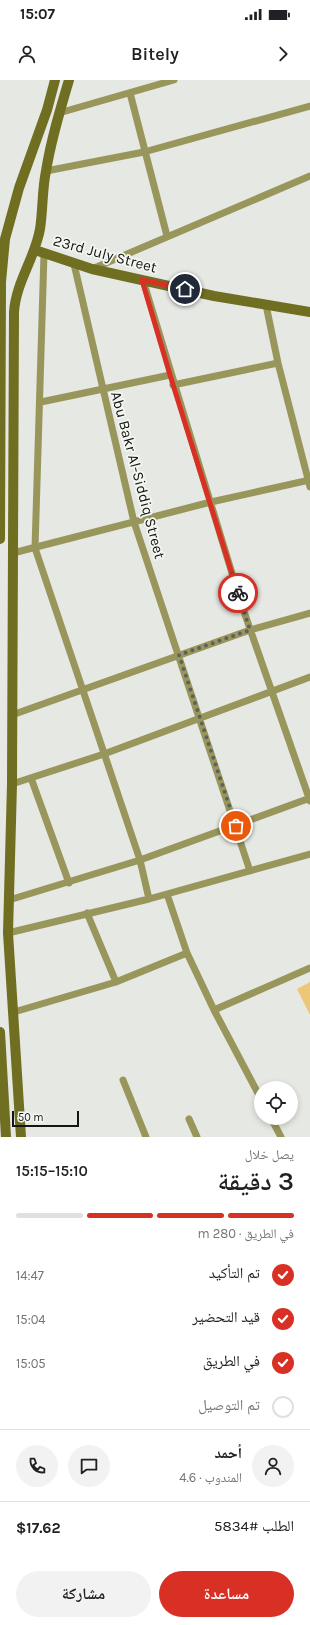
<!DOCTYPE html>
<html lang="ar">
<head>
<meta charset="utf-8">
<style>
	:root { --surface:#fff; --page:#f2f2f2; --text:#202124; --muted:#757577; --line:#e0e0e0; --accent:#d93025 }
	body { margin:0; font-family:Karla,"Noto Naskh Arabic",sans-serif; background:var(--page); color:var(--text); direction:rtl; height:100vh; display:flex; flex-direction:column; font-size:15px; white-space:nowrap }
	* { box-sizing:border-box; margin:0 }
	p { font-size:13px; color:var(--muted) }
	.icon { flex:none; width:22px; height:22px; fill:none; stroke:currentColor; stroke-width:2; stroke-linecap:round; stroke-linejoin:round }
	.map { position:relative; height:1057px; overflow:hidden; direction:ltr }
	.sheet { display:flex; flex-direction:column; background:var(--surface); flex:1 }
	.sheet>* { flex:none }
	.buttons { position:absolute; left:254px; top:1001px; display:grid; gap:8px }
	.buttons a { display:grid; place-items:center; width:44px; height:44px; border-radius:50%; background:var(--surface); box-shadow:0 2px 6px #0003; font-size:20px }
	.scale { position:absolute; left:12px; bottom:10px; width:67px; box-sizing:border-box; padding-left:4px; border:2px solid #151614; border-top:0; font-size:11px; line-height:14px; white-space:nowrap; color:#151614; -webkit-text-stroke:3px #f3f6f1; paint-order:stroke }
	.pin { position:absolute; display:grid; place-items:center; width:34px; height:34px; color:#fff; margin:-17px; border:2px solid #fff; border-radius:50%; box-shadow:0 1px 4px #0007 }
	.courier { position:absolute; display:grid; place-items:center; width:40px; height:40px; margin:-20px; border:3px solid #d93025; border-radius:50%; background:#fff; color:#222; box-shadow:0 1px 5px #0007 }
	.head em { font-style:normal; font-weight:600 }
	.head div { display:flex; flex-direction:column-reverse }
	.head { display:flex; align-items:center; justify-content:space-between; height:68px; padding:0 16px }
	h1 { font-size:26px; font-weight:600; line-height:30px }
	.bar { display:grid; grid-template-columns:repeat(4,1fr); gap:6px 4px; align-content:center; height:48px; padding:0 16px }
	.bar i { height:5px; border-radius:3px; background:var(--line) }
	.bar .active { background:var(--accent) }
	.bar p { grid-column:span 4 }
	.line { display:flex; align-items:center; gap:10px; padding:0 16px; border-top:1px solid var(--line) }
	.line div { flex:1 }
	.round { display:grid; place-items:center; flex:none; width:42px; height:42px; border-radius:21px; background:var(--page) }
	ol { padding:0 16px; list-style:none }
	li { display:flex; align-items:center; gap:12px; height:44px }
	li p { margin-inline-start:auto }
	li .icon { padding:4px; border-radius:50%; background:var(--accent); color:#fff; stroke-width:4 }
	li:last-child { color:var(--muted) }
	li i { width:22px; height:22px; border:2px solid var(--line); border-radius:50% }
	.cta { display:flex; gap:8px; margin-top:auto; padding:8px 16px }
	.cta a { flex:1; height:46px; border-radius:24px; background:var(--accent); color:#fff; font-size:16px; font-weight:600; line-height:46px; text-align:center }
	.cta a+a { background:var(--page); color:var(--text) }
	.status { display:flex; justify-content:space-between; align-items:center; height:28px; padding:0 20px; background:var(--surface); direction:ltr }
	.status svg { height:11px; fill:currentColor }
	header { display:flex; justify-content:space-between; align-items:center; height:52px; padding:0 16px; background:var(--surface); font-size:18px; font-weight:600 }
	.map>svg:first-child { display:block }
	.green { fill:#edc677 }
	.lines { fill:none; stroke-linecap:round; stroke-linejoin:round }
	.street { stroke:#98965b; stroke-width:7 }
	.secondary { stroke:#706e21; stroke-width:10 }
	.done { stroke:#5e605d; stroke-width:4; stroke-dasharray:0 7.2 }
	.route { stroke:#d93025; stroke-width:5 }
	.labels { text-anchor:middle; stroke-width:3.5; stroke-linejoin:round; paint-order:stroke }
	.street-label { font-size:15px; fill:#151614; stroke:#f3f6f1 }
</style>
</head>
<body>
<div class="status"><b>15:07</b><svg viewBox="0 0 49 12"><path d="M0 12V9h3v3zM5 12V6h3v6zM10 12V3h3v9zM15 12V0h3v12zM26 1h20v11H26zM47 4h2v5h-2z"/></svg></div>
<header><svg class="icon" aria-label="forward" viewBox="0 0 24 24"><path d="M9 5l7 7-7 7"/></svg>Bitely<svg class="icon" aria-label="person" viewBox="0 0 24 24"><circle cx="12" cy="8" r="4"/><path d="M4 21q1-7 8-7t8 7"/></svg></header>
<div class="map">
<svg width="310" height="1057" viewBox="0 0 310 1057">
	<rect width="100%" height="100%" fill="#e6e8e4"/>
	<!-- green -->
	<path class="green" d="M310,902V935L297,909Z"/>
	<g class="lines">
		<!-- street -->
		<path class="street" d="M130,13L167,156
			M59,33L174,0
			M46,91L144,72L310,26
			M44,174L35,468L140,780L149,819
			M74,184L134,442L250,791
			M92,189L310,96
			M143,200L241,523L310,721
			M266,225L278,283L310,407
			M173,305L278,283
			M41,322L170,295
			M13,473L211,422L310,400
			M12,635L250,550L310,533
			M31,698L69,803
			M12,704L104,674L310,597
			M167,814L187,873L214,930L261,1019
			M9,820L140,780L310,718
			M87,833L116,902
			M8,853L149,819L310,774
			M214,930L310,888
			M14,932L116,902L187,873
			M123,1000L146,1057
			M271,1038L281,1057
			M189,1039L197,1057"/>
		<!-- secondary -->
		<path class="secondary" d="M35,170L92,189L214,216L310,232
			M0,459L1,202L5,159L19,108L47,30L55,0
			M0,952L6,1057
			M21,1057L8,853L12,704L14,232C16,202 35,178 40,149C43,130 42,110 46,91C51,60 60,30 69,0"/>
	</g>
	<g class="lines">
		<!-- done -->
		<path class="done" d="M236,746L179,575L250,550L238,513"/>
		<!-- route -->
		<path class="route" d="M185,209L142,200L170,295L238,513"/>
	</g>
	<g class="labels">
		<!-- street labels -->
		<g class="street-label">
			<text transform="translate(105 174) rotate(15)" y="5">23rd July Street</text>
			<text transform="translate(138 395) rotate(75)" y="5">Abu Bakr Al-Siddiq Street</text>
		</g>
	</g>
</svg>
<div class="buttons">
<a><svg class="icon" aria-label="locate" viewBox="0 0 24 24"><circle cx="12" cy="12" r="6"/><path d="M12 2v4M12 18v4M2 12h4M18 12h4"/></svg></a>
</div>
<div class="scale">50 m</div>
<div class="pin" style="left:236px;top:746px;background:#ea580c"><svg class="icon" aria-label="bag" viewBox="0 0 24 24"><path d="M5 8h14l-1 12H6zM9 8a3 3 0 0 1 6 0"/></svg></div>
<div class="pin" style="left:185px;top:209px;background:#1f2937"><svg class="icon" aria-label="home" viewBox="0 0 24 24"><path d="M3 11l9-7 9 7M6 9v11h12V9"/></svg></div>
<div class="courier" style="left:238px;top:513px"><svg class="icon" aria-label="bike" viewBox="0 0 24 24"><circle cx="6" cy="16" r="4"/><circle cx="18" cy="16" r="4"/><path d="M6 16l4-8h5l3 8M10 8l3 8H6M13 5h3"/></svg></div>
</div>
<section class="sheet">
<div class="head"><div><h1>3 دقيقة</h1><p>يصل خلال</p></div><em>15:10–15:15</em></div>
<div class="bar"><i class="active"></i><i class="active"></i><i class="active"></i><i></i><p>في الطريق · 280 m</p></div>
<ol>
<li><svg class="icon" aria-label="check" viewBox="0 0 24 24"><path d="M5 12l5 5 9-10"/></svg>تم التأكيد<p>14:47</p></li>
<li><svg class="icon" aria-label="check" viewBox="0 0 24 24"><path d="M5 12l5 5 9-10"/></svg>قيد التحضير<p>15:04</p></li>
<li><svg class="icon" aria-label="check" viewBox="0 0 24 24"><path d="M5 12l5 5 9-10"/></svg>في الطريق<p>15:05</p></li>
<li><i></i>تم التوصيل</li>
</ol>
<div class="line" style="height:72px"><a class="round"><svg class="icon" aria-label="person" viewBox="0 0 24 24"><circle cx="12" cy="8" r="4"/><path d="M4 21q1-7 8-7t8 7"/></svg></a><div><b>أحمد</b><p>المندوب · 4.6</p></div><a class="round"><svg class="icon" aria-label="chat" viewBox="0 0 24 24"><path d="M4 5h16v11H9l-5 4z"/></svg></a><a class="round"><svg class="icon" aria-label="phone" viewBox="0 0 24 24"><path d="M5 4h4l2 5-3 2q2 4 5 5l2-3 5 2v4C11 20 4 13 5 4z"/></svg></a></div>
<div class="line" style="height:52px"><div>الطلب #5834</div><b>$17.62</b></div>
<div class="cta"><a>مساعدة</a><a>مشاركة</a></div>
</section>
</body>
</html>
